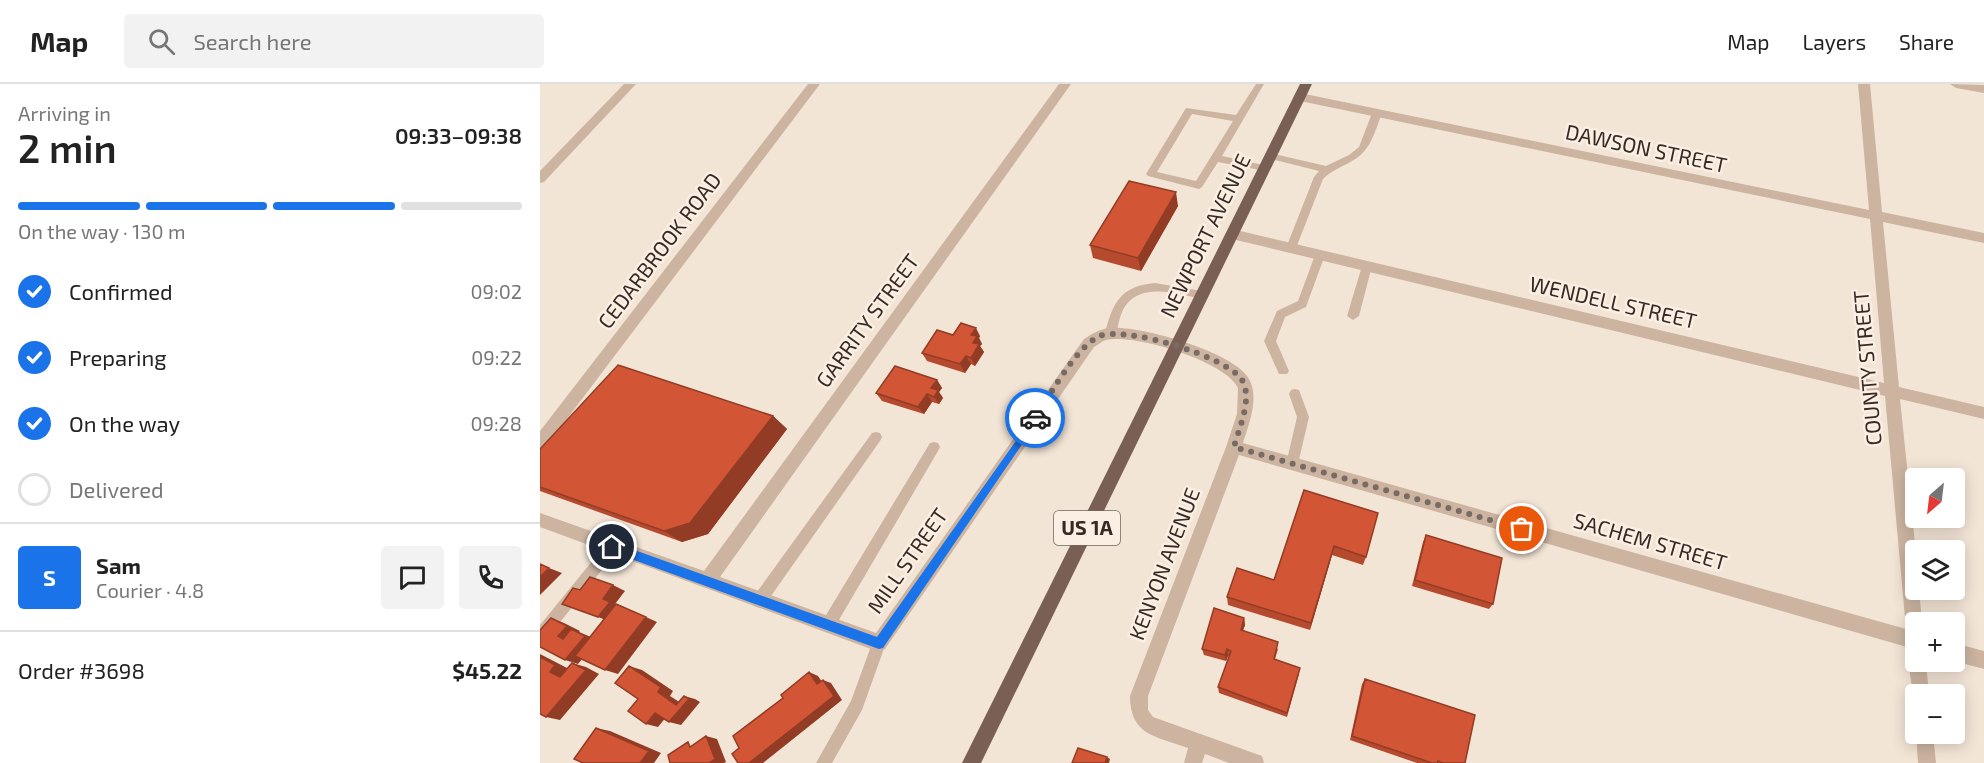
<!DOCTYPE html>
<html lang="en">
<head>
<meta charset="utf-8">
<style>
	:root { --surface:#fff; --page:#f2f2f2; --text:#222; --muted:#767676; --line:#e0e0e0; --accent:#1a73e8 }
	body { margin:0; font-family:"Exo 2",sans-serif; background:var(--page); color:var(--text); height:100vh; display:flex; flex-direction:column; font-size:22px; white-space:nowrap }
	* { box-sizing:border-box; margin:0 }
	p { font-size:20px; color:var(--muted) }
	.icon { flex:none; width:33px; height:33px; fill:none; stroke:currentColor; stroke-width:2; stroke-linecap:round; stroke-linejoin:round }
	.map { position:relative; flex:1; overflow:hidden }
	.side { display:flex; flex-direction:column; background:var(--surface); width:540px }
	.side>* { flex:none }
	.needle { width:39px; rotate:208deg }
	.controls { position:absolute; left:1365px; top:384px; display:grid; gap:12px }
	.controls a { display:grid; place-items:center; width:60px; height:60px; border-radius:6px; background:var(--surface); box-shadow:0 3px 15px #0003; font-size:30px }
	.pin { position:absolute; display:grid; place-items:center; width:51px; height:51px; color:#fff; margin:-26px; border:3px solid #fff; border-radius:50%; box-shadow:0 2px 6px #0007 }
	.courier { position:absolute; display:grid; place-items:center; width:60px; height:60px; margin:-30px; border:4px solid #1a73e8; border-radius:50%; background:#fff; color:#222; box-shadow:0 2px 8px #0007 }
	.summary em { font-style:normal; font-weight:600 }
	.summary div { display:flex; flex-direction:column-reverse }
	.summary { display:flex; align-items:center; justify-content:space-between; height:102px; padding:0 18px }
	h1 { font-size:39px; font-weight:600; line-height:45px }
	.bar { display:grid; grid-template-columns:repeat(4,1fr); gap:9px 6px; align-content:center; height:72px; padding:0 18px }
	.bar i { height:8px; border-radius:4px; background:var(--line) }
	.bar .active { background:var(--accent) }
	.bar p { grid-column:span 4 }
	.line { display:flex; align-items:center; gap:15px; padding:0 18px; border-top:2px solid var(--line) }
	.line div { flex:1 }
	.round { display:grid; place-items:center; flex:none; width:63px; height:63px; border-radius:6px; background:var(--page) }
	ol { padding:0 18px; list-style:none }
	li { display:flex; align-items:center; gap:18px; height:66px }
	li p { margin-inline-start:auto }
	li .icon { padding:6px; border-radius:50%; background:var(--accent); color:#fff; stroke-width:4 }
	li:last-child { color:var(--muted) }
	li i { width:33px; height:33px; border:3px solid var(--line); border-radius:50% }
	header { display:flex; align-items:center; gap:36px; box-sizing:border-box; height:84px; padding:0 30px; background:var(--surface); border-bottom:2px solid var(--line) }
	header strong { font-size:28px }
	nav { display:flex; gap:33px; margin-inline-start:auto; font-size:21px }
	.search { width:420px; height:54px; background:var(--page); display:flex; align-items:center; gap:15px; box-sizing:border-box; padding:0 21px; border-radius:6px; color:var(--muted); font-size:22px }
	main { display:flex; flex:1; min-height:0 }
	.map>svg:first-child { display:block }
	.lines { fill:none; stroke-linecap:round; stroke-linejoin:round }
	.service { fill:#ccb4a1; fill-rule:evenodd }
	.minor { fill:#ccb4a1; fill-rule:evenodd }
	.primary { fill:#7a5f54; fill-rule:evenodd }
	.wall { fill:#b54a2e }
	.shaded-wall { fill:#933c25 }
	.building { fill:#d25635; stroke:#933c25; stroke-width:1.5 }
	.route { fill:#1a73e8 }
	.done { stroke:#786b63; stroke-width:6; stroke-dasharray:0 10.8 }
	.labels { text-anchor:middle; stroke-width:5; stroke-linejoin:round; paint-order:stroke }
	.shield { fill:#fbefe3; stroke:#71655e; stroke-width:1.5 }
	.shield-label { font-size:20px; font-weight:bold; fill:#362a25 }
	.street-label { font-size:21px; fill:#362a25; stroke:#fbefe3 }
</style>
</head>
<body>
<header>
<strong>Map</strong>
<div class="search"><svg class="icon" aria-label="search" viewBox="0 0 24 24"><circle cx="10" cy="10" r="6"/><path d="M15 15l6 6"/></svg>Search here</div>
<nav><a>Map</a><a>Layers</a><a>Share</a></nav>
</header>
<main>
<section class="side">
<div class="summary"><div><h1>2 min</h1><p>Arriving in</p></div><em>09:33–09:38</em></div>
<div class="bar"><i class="active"></i><i class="active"></i><i class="active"></i><i></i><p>On the way · 130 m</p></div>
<ol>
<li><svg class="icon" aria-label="check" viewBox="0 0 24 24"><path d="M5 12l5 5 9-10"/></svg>Confirmed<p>09:02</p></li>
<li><svg class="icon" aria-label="check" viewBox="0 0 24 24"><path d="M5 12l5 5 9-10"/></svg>Preparing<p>09:22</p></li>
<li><svg class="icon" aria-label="check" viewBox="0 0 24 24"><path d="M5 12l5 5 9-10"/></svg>On the way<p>09:28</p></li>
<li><i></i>Delivered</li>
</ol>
<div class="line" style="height:108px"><b class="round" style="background:var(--accent);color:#fff">S</b><div><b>Sam</b><p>Courier · 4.8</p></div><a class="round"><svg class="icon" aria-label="chat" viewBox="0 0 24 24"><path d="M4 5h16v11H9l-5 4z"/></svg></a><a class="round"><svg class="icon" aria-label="phone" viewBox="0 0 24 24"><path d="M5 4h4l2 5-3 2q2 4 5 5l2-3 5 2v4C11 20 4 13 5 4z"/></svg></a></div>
<div class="line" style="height:78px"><div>Order #3698</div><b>$45.22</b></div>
</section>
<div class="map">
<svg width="1444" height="679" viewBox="0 0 1444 679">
	<rect width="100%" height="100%" fill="#f3e5d6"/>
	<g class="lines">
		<!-- service -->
		<path class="service" d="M716,0H724L682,72L728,82V86L725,87L678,78L662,103L659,105L608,92L606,90L646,24L696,31ZM652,30L693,37L656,97L617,88Z
			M837,26L842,29C835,47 831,67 812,77C802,83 792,86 783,95L756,164L751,168L747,167L746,164L774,93L779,87L727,74V70L730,69L786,82L809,71L819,63L832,29Z
			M780,167L785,171L767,220L766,223L745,233L736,257L749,287L747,290H739L724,257L737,227L758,217L775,171Z
			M827,178L832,182L819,232L813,236L807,232L822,182Z
			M615,199L662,207L667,211L662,215C639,210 603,198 586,221C579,230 579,242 575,252H567L565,249C573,218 581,202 615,199Z
			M755,305L759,306L769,333L758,380L756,384L752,386L748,384L746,380L757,333L749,310L751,306Z
			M336,348L340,349L342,353L340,357L224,522L219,524L214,522L212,517L214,512L332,349Z
			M394,358L398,359L400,363L398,367L293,546L288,548L283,546L281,541L283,536L390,359Z
			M72,457L77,459L79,463L77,467L5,557L0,559V541L67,459Z
			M339,552L344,554L346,559L322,626L292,679H276L311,617L334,554Z"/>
		<!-- minor -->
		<path class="minor" d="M84,0H96L4,98L0,99V87Z
			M268,0H280L5,364L0,366V347Z
			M519,0H531L180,493L336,549L544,255C552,250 560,245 569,244C600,241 689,267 707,292C721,311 709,339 703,359L1366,545L1345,312L692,155L686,150L692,145L1344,299L1330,135L760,17L754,13L760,9L1329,126L1318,0H1330L1342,128L1444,149V159L1343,138L1359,303L1444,323V335L1360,315L1376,469V506H1379L1382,538H1376V578H1386L1389,610H1376V617L1374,616L1368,578L1372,571L1367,563L699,371L608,612V626L613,633L722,672L724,679H689L665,670L662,679H644L648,664C616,652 590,652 590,612L686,363L697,330L698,304C686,277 593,249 566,256C562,257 558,261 554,263L345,565L339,568L0,443V429L164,487Z
			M1410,0L1444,1V9L1416,4Z
			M1414,559L1444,567V585L1414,577Z
			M1376,648L1393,650L1396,679H1378Z"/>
		<!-- primary -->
		<path class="primary" d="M760,0H772L441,679H422Z"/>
	</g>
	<!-- wall -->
	<path class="wall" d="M638,122L601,187L553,174L550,161Z
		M413,251L440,252L439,254L442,260L440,262L444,268L435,282L431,280L425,289L387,277L382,269Z
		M397,296L402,304L399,308L403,314L399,320L392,318L384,330L342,317L336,309Z
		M233,332L247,345L168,450L142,458L0,407V365Z
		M764,406L826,473L823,481L792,471L770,546L688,521L687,513L734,496Z
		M886,451L953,520L949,525L872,502L883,458Z
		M704,534L705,541L703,546L738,565L735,575L759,590L747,633L679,609L678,603L689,572H688L686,577L664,571L662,565Z
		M825,595L925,679H877L810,656L822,600Z"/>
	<!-- shaded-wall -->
	<path class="shaded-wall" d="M636,108L638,122L601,187L598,174Z
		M436,244L440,252L439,254L442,260L440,262L444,268L435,282L431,274L433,259L431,251Z
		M426,272L431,280L425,289L420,280Z
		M397,296L402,304L399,308L403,314L399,320L394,313L391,304Z
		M387,310L392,318L384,330L378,323Z
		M233,332L247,345L168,450L142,458L124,447Z
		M794,462L792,471L770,546L771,539Z
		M9,484L22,489L0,511V493Z
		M73,501L85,507L75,520L71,538L58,533L63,515Z
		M106,533L117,538L78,590L65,586Z
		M11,534L24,539L40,547L39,548L58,556L38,580L25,576L23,555L18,552Z
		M704,534L705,541L701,552V546Z
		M687,565L688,572L686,577L685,571Z
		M0,570L29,585L20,593L10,588L0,573Z
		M32,579L46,583L59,590L20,636L6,633Z
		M89,582L102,586L133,607L130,612L144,621V612L155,615L160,618L141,641L129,638L136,621L118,608Z
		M269,588L278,592L286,604L277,600Z
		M283,596L291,599L302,616L223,679H209Z
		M115,629L127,632L118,643L106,640Z
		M56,644L70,647L121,669L114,679H100Z
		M166,652L177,655L186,678L184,679H169Z
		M567,673L570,675L569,679H565Z"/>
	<!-- building -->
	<path class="building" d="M589,97L636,108L598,174L550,161Z
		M421,239L436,244L431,251L437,252L433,259L439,260L431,274L426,272L420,280L382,269L397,246L413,251Z
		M78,281L233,332L150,439L124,447L0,403V365Z
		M355,282L397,296L391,304L398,306L394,313L387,310L378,323L336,309Z
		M764,406L838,429L826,473L794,462L771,539L687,513L697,484L734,496Z
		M886,451L962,474L953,520L875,496Z
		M0,480L9,484L0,493Z
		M50,493L73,501L63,515L70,518L58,533L22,520L33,504L40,506Z
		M76,520L106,533L65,586L35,572Z
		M674,524L704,534L701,546L738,558L734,575L760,584L747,629L678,603L691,567L687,565L685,571L662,565Z
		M11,534L27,542L18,552L23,555L31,545L45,552L25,576L0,563V546Z
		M0,573L15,581L10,588L20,593L32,579L46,586L6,633L0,630Z
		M89,582L121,603L118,608L136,621L144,612L149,615L129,638L115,629L106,640L88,627L98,615L75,599Z
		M269,588L277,600L283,596L294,612L209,679H198L192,670L199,664L193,652L243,614L241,611Z
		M825,595L935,631L925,679H903L898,677L897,679H892L812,652Z
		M56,644L109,667L100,679H43L34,675Z
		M166,652L175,675L169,679H130L128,671L148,658L150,663Z
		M538,664L567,673L565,679H532Z"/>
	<!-- route -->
	<path class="route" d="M495,330L499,334L498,337L343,564L339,565L72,468L67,463L72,458L337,553Z"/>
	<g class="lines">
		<!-- done -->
		<path class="done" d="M495,334C509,313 537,261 560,252C586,242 686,272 702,296C713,314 699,344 694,363L982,445"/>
	</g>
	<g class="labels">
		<!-- shield labels -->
		<rect class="shield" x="514" y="427" width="66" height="34" rx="4.5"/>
		<g class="shield-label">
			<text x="547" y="451">US 1A</text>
		</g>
		<!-- street labels -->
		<g class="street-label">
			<text transform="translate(1106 65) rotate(12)" y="7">DAWSON STREET</text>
			<text transform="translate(666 152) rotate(-64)" y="7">NEWPORT AVENUE</text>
			<text transform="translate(120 167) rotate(-53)" y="7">CEDARBROOK ROAD</text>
			<text transform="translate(1073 219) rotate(13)" y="7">WENDELL STREET</text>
			<text transform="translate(328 237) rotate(-54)" y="7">GARRITY STREET</text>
			<text transform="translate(1328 284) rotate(-95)" y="7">COUNTY STREET</text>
			<text transform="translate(1110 458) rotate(16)" y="7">SACHEM STREET</text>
			<text transform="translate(368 477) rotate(-55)" y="7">MILL STREET</text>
			<text transform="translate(625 480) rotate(-69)" y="7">KENYON AVENUE</text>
		</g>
	</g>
</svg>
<div class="controls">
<a><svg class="needle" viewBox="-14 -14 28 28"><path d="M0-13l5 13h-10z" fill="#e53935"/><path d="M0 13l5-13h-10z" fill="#767676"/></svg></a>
<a><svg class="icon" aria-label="layers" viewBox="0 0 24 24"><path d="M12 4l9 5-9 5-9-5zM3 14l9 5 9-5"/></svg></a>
<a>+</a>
<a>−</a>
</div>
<div class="pin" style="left:982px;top:445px;background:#ea580c"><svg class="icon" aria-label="bag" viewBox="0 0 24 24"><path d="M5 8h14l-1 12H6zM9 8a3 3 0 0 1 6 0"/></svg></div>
<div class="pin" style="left:72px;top:463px;background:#1f2937"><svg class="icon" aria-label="home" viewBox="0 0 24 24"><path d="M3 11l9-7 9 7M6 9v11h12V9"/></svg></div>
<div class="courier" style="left:495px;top:334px"><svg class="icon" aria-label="car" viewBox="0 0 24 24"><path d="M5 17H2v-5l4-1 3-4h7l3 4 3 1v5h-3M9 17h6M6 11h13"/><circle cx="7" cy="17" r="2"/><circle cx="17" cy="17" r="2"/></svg></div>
</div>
</main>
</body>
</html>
